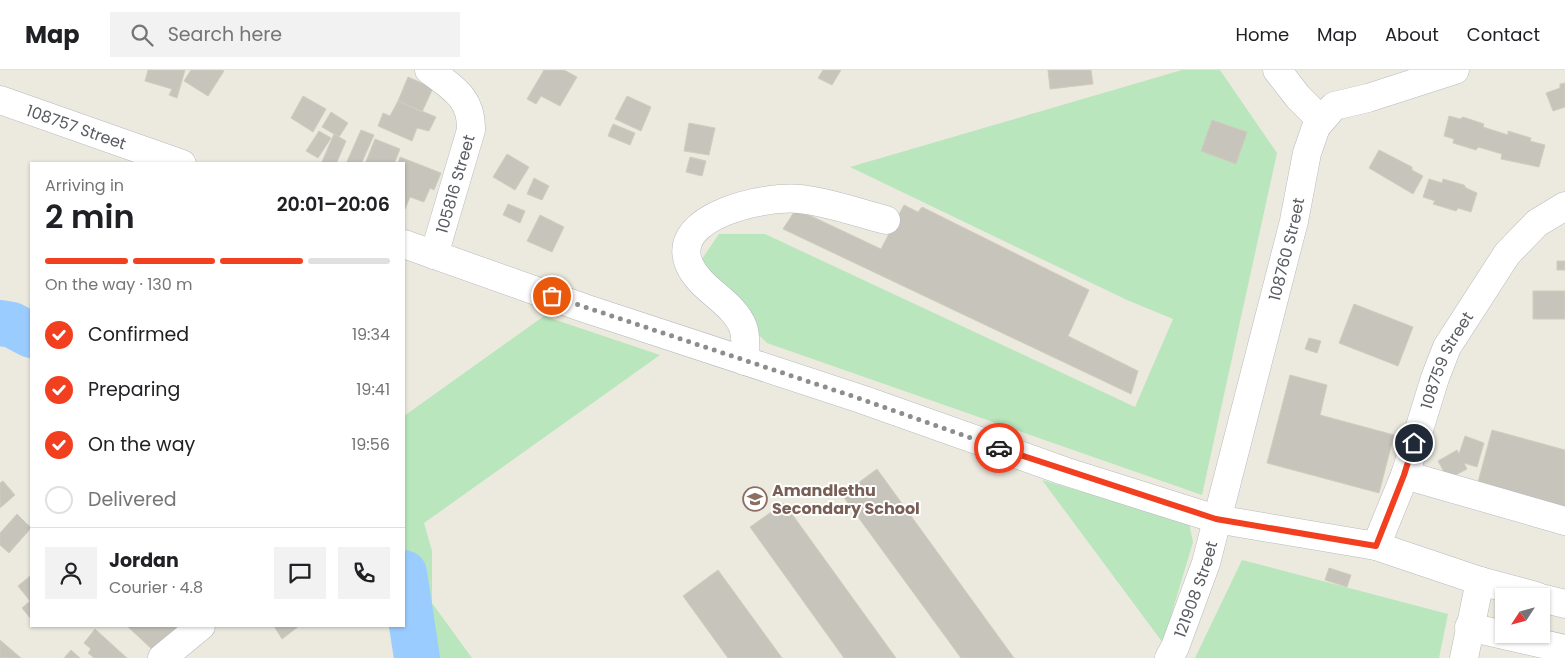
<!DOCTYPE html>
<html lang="en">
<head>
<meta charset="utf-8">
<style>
	:root { --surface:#fff; --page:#f2f2f2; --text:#202124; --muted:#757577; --line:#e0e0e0; --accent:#f13f20 }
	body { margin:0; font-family:Poppins,sans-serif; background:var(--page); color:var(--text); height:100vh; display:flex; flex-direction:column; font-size:19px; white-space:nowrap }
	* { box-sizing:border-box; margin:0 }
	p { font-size:16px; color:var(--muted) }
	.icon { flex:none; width:28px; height:28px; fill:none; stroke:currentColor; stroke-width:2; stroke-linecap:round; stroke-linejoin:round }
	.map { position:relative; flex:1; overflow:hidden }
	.panel { position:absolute; left:30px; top:92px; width:375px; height:465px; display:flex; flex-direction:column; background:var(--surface); border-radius:0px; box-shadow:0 1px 4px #0004 }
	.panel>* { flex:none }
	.needle { width:32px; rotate:234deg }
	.fabs { position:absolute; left:1495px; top:518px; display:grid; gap:10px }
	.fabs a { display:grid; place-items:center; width:55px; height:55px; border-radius:0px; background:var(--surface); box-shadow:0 1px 4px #0004; font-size:25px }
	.pin { position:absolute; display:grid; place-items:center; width:42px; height:42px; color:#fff; margin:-21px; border:2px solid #fff; border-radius:50%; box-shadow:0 1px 5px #0007 }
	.courier { position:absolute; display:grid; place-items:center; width:50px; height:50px; margin:-25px; border:4px solid #f13f20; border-radius:50%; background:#fff; color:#222; box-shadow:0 1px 6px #0007 }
	.overview em { font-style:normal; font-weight:600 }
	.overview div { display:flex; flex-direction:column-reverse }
	.overview { display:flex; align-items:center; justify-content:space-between; height:85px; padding:0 15px }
	h1 { font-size:32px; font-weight:600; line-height:38px }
	.bar { display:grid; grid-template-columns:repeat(4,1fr); gap:8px 5px; align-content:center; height:60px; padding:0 15px }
	.bar i { height:6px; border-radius:4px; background:var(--line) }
	.bar .current { background:var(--accent) }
	.bar p { grid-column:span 4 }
	.line { display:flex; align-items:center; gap:12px; padding:0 15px; border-top:1px solid var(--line) }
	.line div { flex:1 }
	.round { display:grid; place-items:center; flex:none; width:52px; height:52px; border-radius:0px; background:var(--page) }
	ol { padding:0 15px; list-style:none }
	li { display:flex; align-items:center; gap:15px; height:55px }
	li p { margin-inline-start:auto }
	li .icon { padding:5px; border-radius:50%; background:var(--accent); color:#fff; stroke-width:4 }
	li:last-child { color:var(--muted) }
	li i { width:28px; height:28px; border:2px solid var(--line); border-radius:50% }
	header { display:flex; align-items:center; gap:30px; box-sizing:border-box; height:70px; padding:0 25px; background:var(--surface); border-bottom:1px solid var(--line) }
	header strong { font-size:24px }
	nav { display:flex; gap:28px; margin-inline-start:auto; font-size:18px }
	.search { width:350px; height:45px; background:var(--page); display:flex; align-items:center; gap:12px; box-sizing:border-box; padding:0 18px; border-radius:0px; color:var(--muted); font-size:19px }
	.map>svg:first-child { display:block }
	.green { fill:#b9e6bc }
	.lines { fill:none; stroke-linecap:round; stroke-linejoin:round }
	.river { stroke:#9bccff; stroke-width:46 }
	.building { fill:#c7c4bc; stroke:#d1ccbd }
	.minor-casing { stroke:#b7b9bf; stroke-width:29 }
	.minor { stroke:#fff; stroke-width:28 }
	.done { stroke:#8c8d8d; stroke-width:5; stroke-dasharray:0 9 }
	.route { stroke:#f13f20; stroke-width:6 }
	.labels { text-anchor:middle; stroke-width:4; stroke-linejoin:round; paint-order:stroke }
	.street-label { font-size:16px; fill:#585b61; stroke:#fff }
	.education-label { font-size:16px; font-weight:bold; fill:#785e54; stroke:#fff; text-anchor:start }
</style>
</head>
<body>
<header>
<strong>Map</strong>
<div class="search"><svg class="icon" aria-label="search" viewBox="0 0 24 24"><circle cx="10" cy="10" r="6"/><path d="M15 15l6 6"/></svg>Search here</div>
<nav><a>Home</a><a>Map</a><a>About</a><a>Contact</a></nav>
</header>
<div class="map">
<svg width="1565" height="588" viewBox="0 0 1565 588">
	<rect width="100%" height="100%" fill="#eceade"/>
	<!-- green -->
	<path class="green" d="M1182,0H1220L1277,83L1202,425L767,273L693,202L719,164H765L1135,337L1173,249L1127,230L850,97Z
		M544,246L660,285L424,453L432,481V533L472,588H427L414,501L404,485V346Z
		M1042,410L1189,453L1193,472L1163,573Z
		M1242,490L1448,544L1439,588H1195Z"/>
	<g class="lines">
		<!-- river -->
		<path class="river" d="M0,253L12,255L31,265
			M404,503L417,588"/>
	</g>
	<!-- building -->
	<path class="building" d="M148,0H185L177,28L169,25L172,19L145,11Z
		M191,0H222L224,1L208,26L184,11Z
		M544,0H564L577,7L560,36L541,26L536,34L527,29Z
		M823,0H841L832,15L818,8Z
		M1048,0H1091L1093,14L1050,19Z
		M408,7L433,18L422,42L398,31Z
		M1565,13V37L1553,41L1546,23L1560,18V14Z
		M303,26L326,39L313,62L291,48Z
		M627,26L651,37L641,61L615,49Z
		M398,31L436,47L429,61L417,58L412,71L378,56L383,43L390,46Z
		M331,42L348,53L339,67L322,57Z
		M1449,46L1460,49L1463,47L1484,54L1483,57L1508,65V61L1531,68L1530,71L1545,75L1539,97L1501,89L1502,84L1478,77L1476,80L1453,73L1454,69L1444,66Z
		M1212,50L1247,62L1236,94L1201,81Z
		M689,53L715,58L709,85L684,81Z
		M613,54L635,63L630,75L608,66Z
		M361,60L374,65L362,92L367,94H346Z
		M319,61L331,68L318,88L306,81Z
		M334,64L346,71L336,94H321Z
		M375,69L400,79L394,94H365Z
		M1379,80L1412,97V100L1423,106L1413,124L1369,98Z
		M507,84L529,97L515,120L493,107Z
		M400,87L441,103L434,120L430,118L424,132L410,127L405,139L404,94H398Z
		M690,87L706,91L702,106L686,102Z
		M534,108L549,116L542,130L527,124Z
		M1429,109L1442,113L1443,109L1464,115L1466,118L1477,123L1471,142L1458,138L1456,141L1433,134L1435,131L1423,127Z
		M508,134L525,141L520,153L503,145Z
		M904,135L918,142L922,137L1089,220L1068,266L1138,301L1131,324L783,159L796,139L881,179Z
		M540,145L564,157L552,182L527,171Z
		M1557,191H1565V200H1557Z
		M1533,221H1565V249H1533Z
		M1354,234L1413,257L1398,296L1339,273Z
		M1309,268L1321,271L1317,283L1305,279Z
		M1290,305L1327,315L1320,345L1394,365L1379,423L1267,393Z
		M1492,360L1565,380V440L1477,416Z
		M1465,366L1484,373L1477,397L1464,393L1467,399L1448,409L1438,391L1457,380L1459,384Z
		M877,399L1014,588H961L842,425Z
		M3,411L15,425L0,438V413Z
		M784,433L896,588H844L750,457Z
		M17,444L31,458L9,483L0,475V463Z
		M1329,498L1351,505L1347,517L1325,510Z
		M718,500L782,588H728L683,526Z
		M30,506L31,508V549L22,538L30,531L18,516Z
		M127,556H179L155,582Z
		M274,556H299L282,569Z
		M95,559L127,588H94L88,583L91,579L84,573Z
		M0,570L21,588H0Z
		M71,580L80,588H64Z"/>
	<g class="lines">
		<!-- minor casing -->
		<g class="minor-casing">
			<g id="minor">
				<path d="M429,0C453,18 472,28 471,60L434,185"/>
				<path d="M1277,0L1298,27L1321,50"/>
				<path id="s1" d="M0,30L182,94"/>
				<path d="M404,174L584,238L861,329L1064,401L1216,449L1376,476L1480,511L1536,526"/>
				<path d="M745,291C745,280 747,268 743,257C733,231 700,220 689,194C669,145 768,125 800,129C829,132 858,143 886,150"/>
				<path d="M1405,405L1565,451"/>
				<path id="s2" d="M1376,476L1405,405L1435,308L1447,277L1507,184L1537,153L1565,136"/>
				<path d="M1541,528L1565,534"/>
				<path d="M1469,557L1565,579"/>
				<path d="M162,588L201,556"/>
				<path id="s3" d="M1169,588L1175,577L1206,493L1294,151L1307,83L1316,57L1334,36L1368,28L1455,0"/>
				<path d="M1464,588L1480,511"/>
			</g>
		</g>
		<!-- minor -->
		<use href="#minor" class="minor"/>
	</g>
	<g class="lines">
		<!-- done -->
		<path class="done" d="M552,226L861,329L999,378"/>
		<!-- route -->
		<path class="route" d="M999,378L1216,449L1376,476L1404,405L1414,373"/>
	</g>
	<!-- icons -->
	<defs>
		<g id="school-ring" transform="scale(1.25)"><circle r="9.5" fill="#fff" stroke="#8d6e63" stroke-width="1.5"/><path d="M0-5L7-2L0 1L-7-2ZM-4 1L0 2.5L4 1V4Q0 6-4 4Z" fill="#8d6e63"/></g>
	</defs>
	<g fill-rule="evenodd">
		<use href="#school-ring" x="755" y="429"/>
	</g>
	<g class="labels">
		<!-- street labels -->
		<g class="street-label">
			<text dy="6" stroke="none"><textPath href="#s1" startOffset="81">108757 Street</textPath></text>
			<text transform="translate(455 114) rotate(-74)" y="6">105816 Street</text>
			<text dy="6" stroke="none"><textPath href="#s3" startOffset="426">108760 Street</textPath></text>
			<text dy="6" stroke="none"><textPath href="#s2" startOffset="199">108759 Street</textPath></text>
			<text dy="6" stroke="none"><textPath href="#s3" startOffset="74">121908 Street</textPath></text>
		</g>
		<!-- education labels -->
		<g class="education-label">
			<text x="772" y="426">Amandlethu<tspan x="772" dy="18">Secondary School</tspan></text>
		</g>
	</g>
</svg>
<div class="fabs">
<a><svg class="needle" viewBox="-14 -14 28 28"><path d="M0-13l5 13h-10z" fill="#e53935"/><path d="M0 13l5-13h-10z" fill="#757577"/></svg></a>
</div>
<div class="pin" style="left:552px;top:226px;background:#ea580c"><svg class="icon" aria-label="bag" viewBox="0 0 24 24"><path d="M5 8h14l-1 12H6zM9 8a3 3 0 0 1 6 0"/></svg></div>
<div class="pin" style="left:1414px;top:373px;background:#1f2937"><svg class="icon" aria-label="home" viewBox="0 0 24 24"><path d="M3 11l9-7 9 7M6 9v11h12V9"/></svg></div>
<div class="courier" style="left:999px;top:378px"><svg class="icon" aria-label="car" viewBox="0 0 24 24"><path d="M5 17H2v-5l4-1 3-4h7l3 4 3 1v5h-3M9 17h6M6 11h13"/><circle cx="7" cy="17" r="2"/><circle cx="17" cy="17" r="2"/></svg></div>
<section class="panel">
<div class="overview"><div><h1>2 min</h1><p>Arriving in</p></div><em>20:01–20:06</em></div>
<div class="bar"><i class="current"></i><i class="current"></i><i class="current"></i><i></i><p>On the way · 130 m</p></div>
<ol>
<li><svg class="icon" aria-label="check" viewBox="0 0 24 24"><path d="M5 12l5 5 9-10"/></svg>Confirmed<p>19:34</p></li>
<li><svg class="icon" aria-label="check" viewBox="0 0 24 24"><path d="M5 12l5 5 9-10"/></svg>Preparing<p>19:41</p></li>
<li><svg class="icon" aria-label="check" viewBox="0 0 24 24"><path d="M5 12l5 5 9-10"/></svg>On the way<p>19:56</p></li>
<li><i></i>Delivered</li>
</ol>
<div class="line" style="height:90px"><a class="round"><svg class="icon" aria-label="person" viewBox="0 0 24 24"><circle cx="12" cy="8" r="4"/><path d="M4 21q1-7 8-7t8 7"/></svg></a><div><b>Jordan</b><p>Courier · 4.8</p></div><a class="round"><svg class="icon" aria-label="chat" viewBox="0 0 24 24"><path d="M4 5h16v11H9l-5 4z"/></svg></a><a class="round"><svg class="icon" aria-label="phone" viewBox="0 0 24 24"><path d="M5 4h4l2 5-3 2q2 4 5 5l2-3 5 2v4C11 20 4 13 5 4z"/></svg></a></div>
</section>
</div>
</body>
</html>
